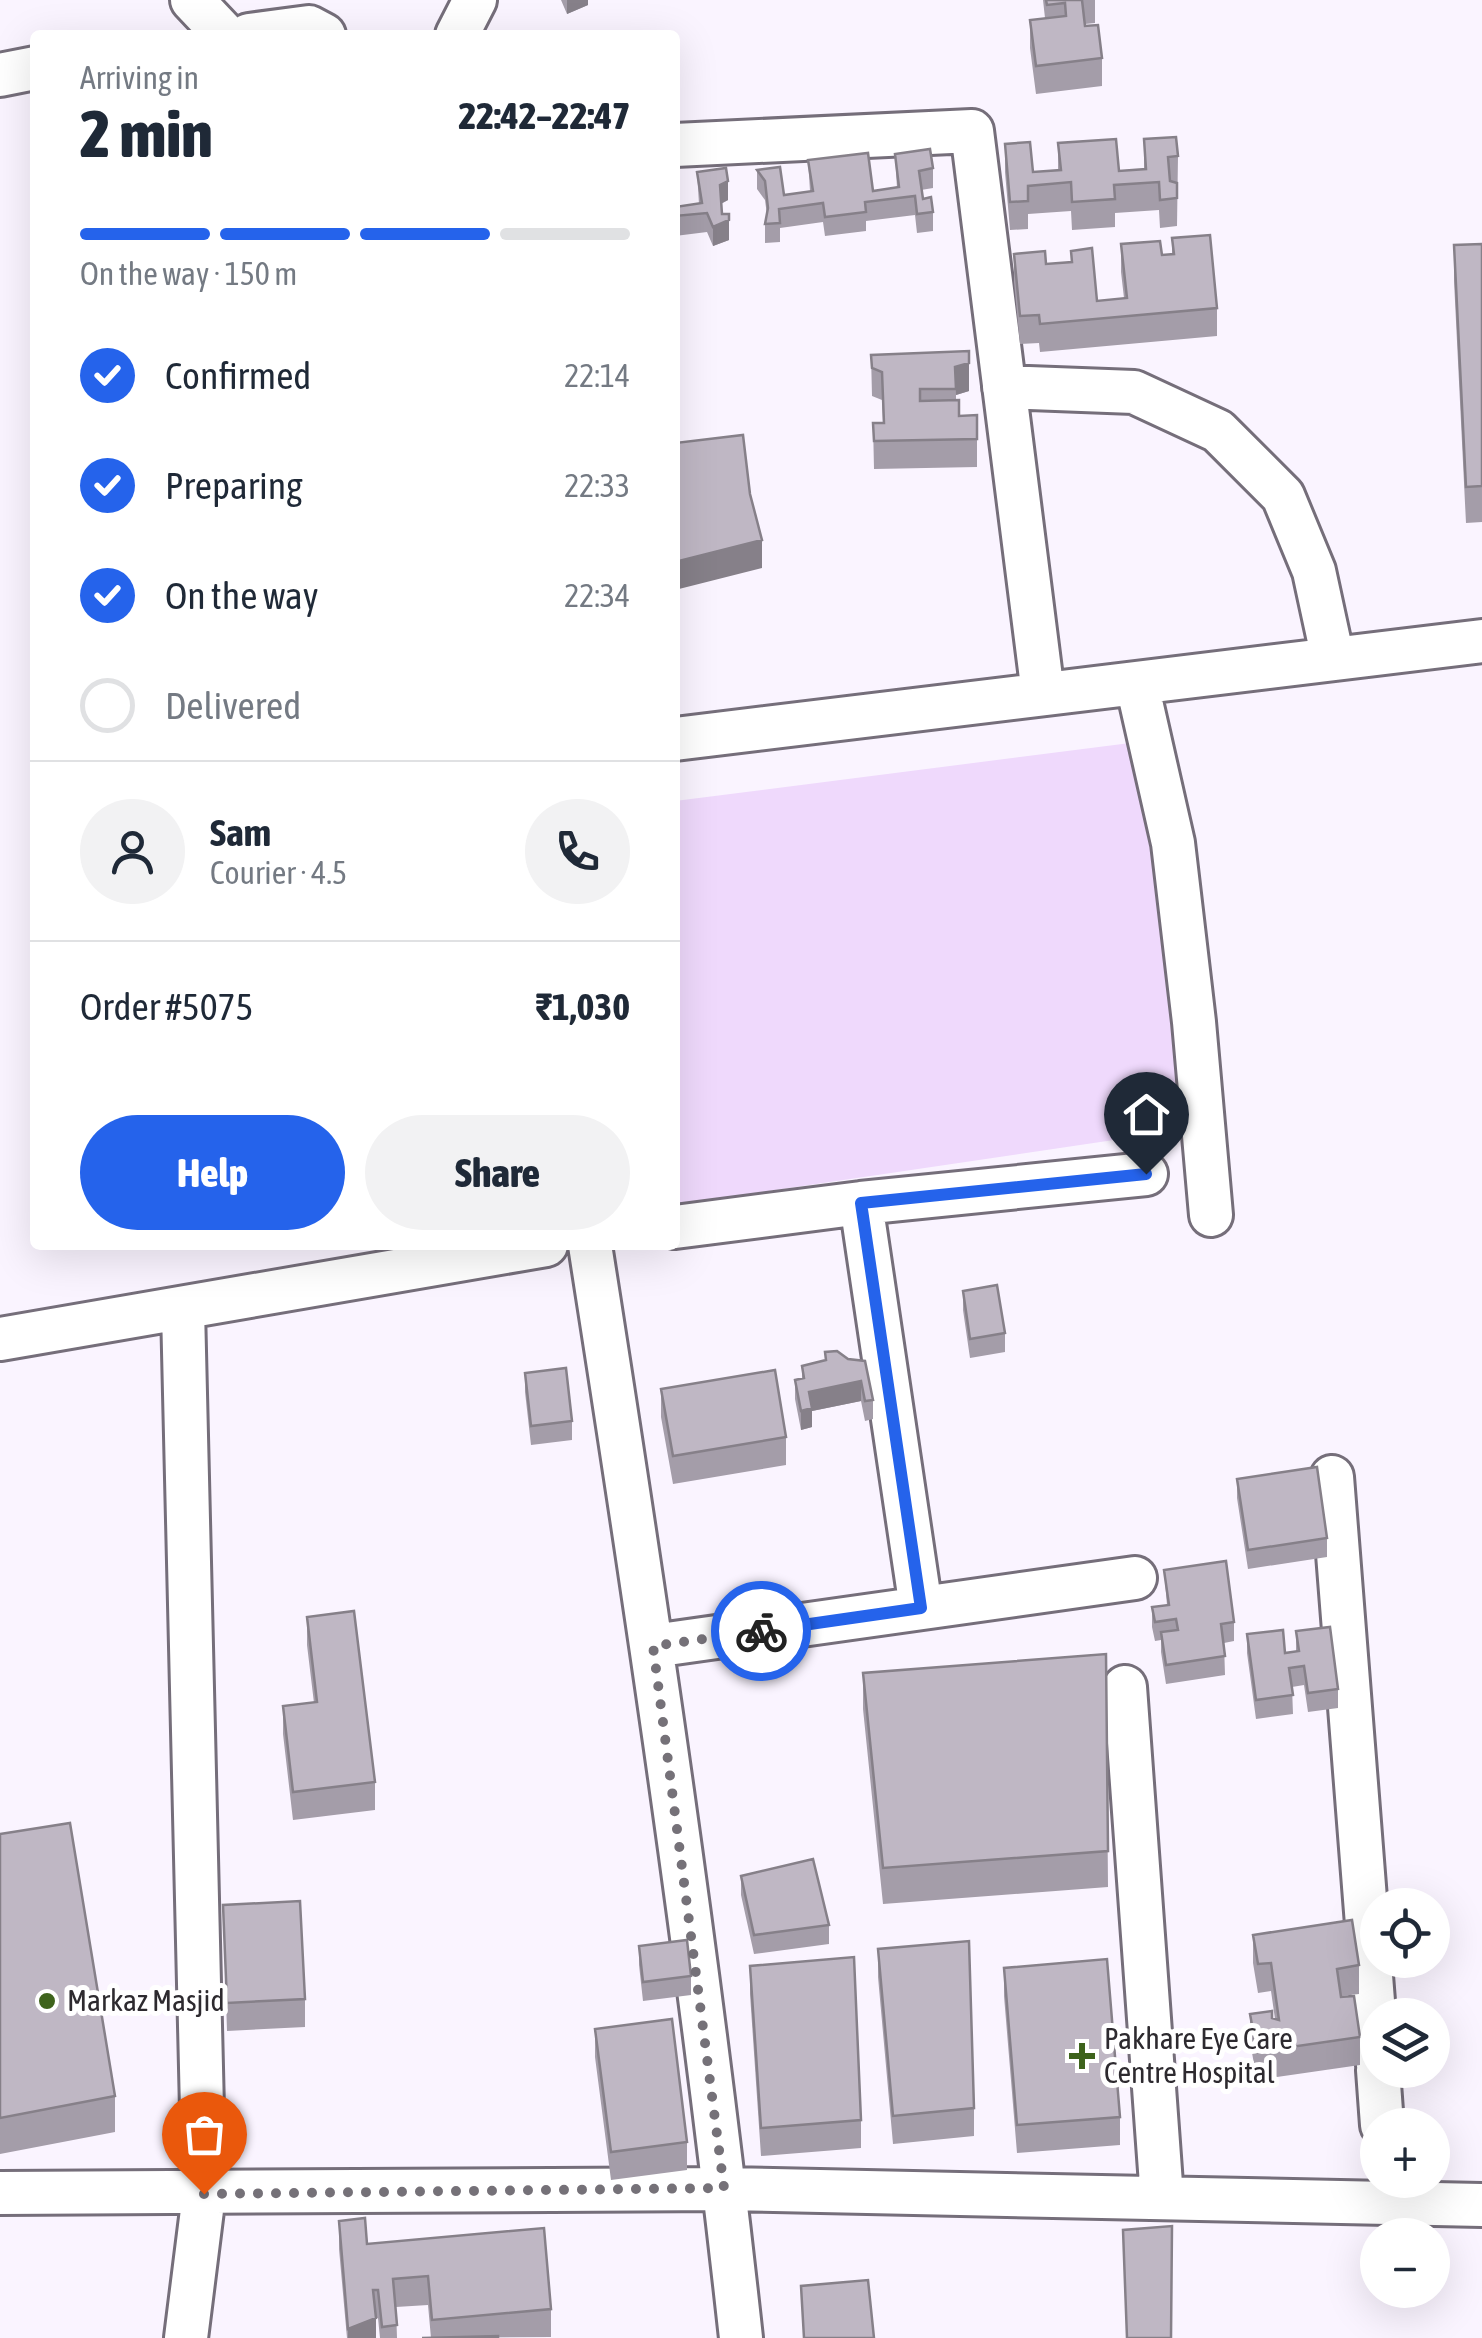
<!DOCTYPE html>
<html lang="en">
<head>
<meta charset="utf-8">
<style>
	:root { --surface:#fff; --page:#f2f2f3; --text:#1f2937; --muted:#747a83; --line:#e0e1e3; --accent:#2563eb }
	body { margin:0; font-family:"Asap Condensed",sans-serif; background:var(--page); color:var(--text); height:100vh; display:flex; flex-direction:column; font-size:38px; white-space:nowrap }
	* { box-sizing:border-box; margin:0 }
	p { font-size:32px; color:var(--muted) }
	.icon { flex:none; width:55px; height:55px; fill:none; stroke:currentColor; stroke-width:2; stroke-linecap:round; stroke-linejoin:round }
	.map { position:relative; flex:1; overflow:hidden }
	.side { position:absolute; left:30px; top:30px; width:650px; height:1220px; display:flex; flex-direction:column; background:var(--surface); border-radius:10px; box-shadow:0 10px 40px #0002 }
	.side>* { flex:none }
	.fabs { position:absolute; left:1360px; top:1888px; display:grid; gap:20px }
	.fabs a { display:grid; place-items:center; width:90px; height:90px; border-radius:50%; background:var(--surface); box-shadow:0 10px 40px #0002; font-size:50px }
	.pin { position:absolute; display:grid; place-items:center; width:85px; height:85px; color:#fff; margin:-102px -42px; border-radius:50% 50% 50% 0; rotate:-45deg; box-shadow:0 0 10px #0007 }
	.pin .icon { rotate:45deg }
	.courier { position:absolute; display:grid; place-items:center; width:100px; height:100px; margin:-50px; border:8px solid #2563eb; border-radius:50%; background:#fff; color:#222; box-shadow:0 2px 12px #0007 }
	.overview em { font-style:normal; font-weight:800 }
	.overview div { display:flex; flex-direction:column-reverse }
	.overview { display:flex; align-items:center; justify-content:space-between; height:170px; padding:0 50px }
	h1 { font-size:65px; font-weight:800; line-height:75px }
	.bar { display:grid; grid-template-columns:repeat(4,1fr); gap:15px 10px; align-content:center; height:120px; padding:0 50px }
	.bar i { height:12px; border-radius:8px; background:var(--line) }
	.bar .active { background:var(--accent) }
	.bar p { grid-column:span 4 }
	.line { display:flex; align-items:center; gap:25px; padding:0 50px; border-top:2px solid var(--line) }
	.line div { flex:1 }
	.round { display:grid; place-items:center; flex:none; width:105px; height:105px; border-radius:52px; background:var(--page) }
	ol { padding:0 50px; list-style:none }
	li { display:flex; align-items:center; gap:30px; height:110px }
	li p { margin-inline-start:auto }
	li .icon { padding:10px; border-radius:50%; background:var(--accent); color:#fff; stroke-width:4 }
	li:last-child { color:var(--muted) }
	li i { width:55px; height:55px; border:5px solid var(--line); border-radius:50% }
	.action { display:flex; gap:20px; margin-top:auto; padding:20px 50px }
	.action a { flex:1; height:115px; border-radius:60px; background:var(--accent); color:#fff; font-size:40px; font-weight:800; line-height:115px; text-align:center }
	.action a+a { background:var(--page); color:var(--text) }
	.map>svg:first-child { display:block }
	.green { fill:#efd9fc }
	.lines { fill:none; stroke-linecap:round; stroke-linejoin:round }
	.minor-casing { stroke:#756e7a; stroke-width:48 }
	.minor { stroke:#fff; stroke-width:42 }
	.wall { fill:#a49da9 }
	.shaded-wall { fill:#868089 }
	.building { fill:#bfb7c4; stroke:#868089; stroke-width:2.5 }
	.done { stroke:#757178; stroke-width:10; stroke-dasharray:0 18 }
	.route { stroke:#2563eb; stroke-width:12 }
	.poi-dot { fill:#3e631c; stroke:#fff; stroke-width:4 }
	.labels { text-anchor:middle; stroke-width:10; stroke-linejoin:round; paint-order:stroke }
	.poi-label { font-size:30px; fill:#2d2a2f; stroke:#fff; text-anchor:start }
</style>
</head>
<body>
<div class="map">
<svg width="1482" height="2338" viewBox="0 0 1482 2338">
	<rect width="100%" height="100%" fill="#faf4ff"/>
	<!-- green -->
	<path class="green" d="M1138,742L1188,1129L675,1205V801Z"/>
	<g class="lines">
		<!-- minor casing -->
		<g class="minor-casing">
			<path id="minor" d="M192,0L225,35
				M249,35L309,27L324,35
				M457,35L475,0
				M0,75L35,68
				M675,145L972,131L1043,694
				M1004,387L1134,392L1218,431L1283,496L1314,571L1333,659
				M1137,684L1173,843L1194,1022L1211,1215
				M675,739L1482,641
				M861,1203L921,1608
				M675,1227L861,1203L1146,1174
				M590,1245C647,1608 701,1972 741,2338
				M183,1309L204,2194L186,2338
				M0,1339L546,1245
				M1332,1477L1378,2065
				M653,1646L1135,1578
				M1125,1687L1162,2198
				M1378,2070L1382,2125
				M0,2193L725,2189L1482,2205"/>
		</g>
		<!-- minor -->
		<use href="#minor" class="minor"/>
	</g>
	<!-- wall -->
	<path class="wall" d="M561,0H588V5L567,14Z
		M1043,0H1095V23L1085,24L1102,58V86L1036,94L1030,48V20L1045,18Z
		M1144,139L1178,156L1177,226L1160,228L1159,210L1115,213V227L1072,230L1071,211L1028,214V229L1010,230L1005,172V144L1033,172L1058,170V143L1119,171L1144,169Z
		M895,154L933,168V188L921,190L923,199L933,212V231L917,233L915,215L866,221V231L825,236L823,222L780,228V242L765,243V224L767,215L765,200L757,189V170L784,195L810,191L808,160L873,191L897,188Z
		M697,172L728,200L721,204L722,214L729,240L713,246L707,232L675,236V207L699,204Z
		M1172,238L1217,308V336L1040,352L1039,343L1020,344L1014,282V254L1046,264L1071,262V251L1097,301L1124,298L1121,272V244L1162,255L1172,254Z
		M1482,244V522L1466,523L1454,281V245Z
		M871,355L969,391L956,395V400L959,416L977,415V467L874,469L873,423H883L882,400L872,396Z
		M963,1291L1005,1333V1352L970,1358L963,1310Z
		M837,1351L873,1400V1419L865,1421L861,1401L812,1411V1427L801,1430L795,1399V1380L802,1378V1366L825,1360Z
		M525,1373L572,1421V1440L531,1445L525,1392Z
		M661,1389L786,1437V1465L673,1484L661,1417Z
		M1237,1479L1327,1538V1557L1248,1569L1237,1498Z
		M1164,1570L1234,1622V1641L1224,1643L1225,1675L1166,1684L1161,1652V1640L1155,1641L1152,1627V1607L1167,1605Z
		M307,1617L375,1782V1810L293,1820L283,1734V1706L314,1703L307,1645Z
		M1296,1631L1338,1689V1708L1308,1712L1304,1685L1292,1687L1293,1714L1256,1719L1247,1653V1634L1285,1653L1296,1651Z
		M1106,1654L1108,1887L883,1904L863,1709V1673Z
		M0,1834L115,2096V2132L0,2154Z
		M741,1876L829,1925V1944L754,1954L741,1895Z
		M223,1905L305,1999V2027L227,2031Z
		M1253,1935L1359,1965V1994L1341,1996L1360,2037V2065L1257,2080L1250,2042V2014L1275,2019L1271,1991L1258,1993L1253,1963Z
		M639,1946L691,1976V1995L643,2001L639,1965Z
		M878,1949L974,2108V2136L893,2144L878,1977Z
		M750,1966L861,2120V2148L761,2156L750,1994Z
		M1004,1968L1120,2117V2145L1017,2153L1004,1996Z
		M595,2029L687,2142V2170L611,2180L595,2057Z
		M339,2221L367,2244L551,2309V2337L422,2338H431L428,2305L396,2307L397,2338H380L378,2318H376V2338H347L339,2249Z"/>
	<!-- shaded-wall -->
	<path class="shaded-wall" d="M567,0H588V5L567,14Z
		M728,181V200L720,204V185Z
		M729,220V240L713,246V227Z
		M969,363V391L956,395L955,367Z
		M762,540V568L675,590V562Z
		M861,1381V1401L812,1411V1427L801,1430V1411L809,1392Z
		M376,2318V2338H348V2329Z"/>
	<!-- building -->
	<path class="building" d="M1046,0H1082L1085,26L1098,25L1102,58L1036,66L1030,20L1066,16L1065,3L1047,5Z
		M1176,137L1178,156L1168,157L1170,181L1177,183V198L1160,200L1159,182L1114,185L1115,199L1072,202L1071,182L1028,186V201L1010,202L1005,144L1030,142L1033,172L1061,170L1058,143L1116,139L1119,171L1146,169L1144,139Z
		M930,149L933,168L919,171L923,199L931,197L933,212L917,214L915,196L865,202L866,212L825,217L823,203L779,209L780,223L765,224L768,208L765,181L757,170L780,167L784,195L813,191L808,160L868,153L873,191L899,187L895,154Z
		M726,168L728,181L720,185L722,214H729V220L713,227L707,213L675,216V207L702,203L697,172Z
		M1210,235L1217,308L1040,324L1039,315L1020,316L1014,254L1045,251L1046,264L1072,262L1071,251L1092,248L1097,301L1127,298L1121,244L1160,241L1162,255L1174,254L1172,238Z
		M1482,244V486L1466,487L1454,245Z
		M969,351V363L955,367L956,389H920V401L959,400V416L977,415V439L874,441L873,423H884L882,372L872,368L871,355Z
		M743,435L750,494L762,540L675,562V443Z
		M997,1285L1005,1333L970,1339L963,1291Z
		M837,1351L848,1359L865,1361L873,1400L865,1401L861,1381L809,1392L812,1408L801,1411L795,1380L804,1378L802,1366L826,1360L825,1352Z
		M566,1368L572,1421L531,1426L525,1373Z
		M775,1370L786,1437L673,1456L661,1389Z
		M1317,1467L1327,1538L1248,1550L1237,1479Z
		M1226,1561L1234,1622L1221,1624L1225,1656L1166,1665L1161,1632L1178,1630L1176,1619L1155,1622L1152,1607L1169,1605L1164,1570Z
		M354,1611L375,1782L293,1792L283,1706L317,1702L307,1617Z
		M1330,1627L1338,1689L1308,1693L1304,1666L1289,1668L1293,1695L1256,1700L1247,1634L1283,1630L1285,1653L1299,1651L1296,1631Z
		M1106,1654L1108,1851L883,1868L863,1673Z
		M70,1823L115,2096L0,2118V1834Z
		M813,1859L829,1925L754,1935L741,1876Z
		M300,1901L305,1999L227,2003L223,1905Z
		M1352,1920L1359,1965L1337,1969L1341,1997L1354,1996L1360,2037L1257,2052L1250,2014L1272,2011V2018L1279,2020L1271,1963L1258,1964L1253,1935Z
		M687,1940L691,1976L643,1982L639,1946Z
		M969,1941L974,2108L893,2116L878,1949Z
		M854,1957L861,2120L761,2128L750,1966Z
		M1107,1959L1120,2117L1017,2125L1004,1968Z
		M672,2019L687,2142L611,2152L595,2029Z
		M365,2218L367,2244L544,2228L551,2309L432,2320L428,2276L393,2279L397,2325L382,2327L378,2290H373L376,2318L348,2329L339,2221Z
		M1172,2226L1171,2338H1127L1123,2230Z
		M868,2280L874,2338H804L801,2286Z
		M498,2336V2338H422Z"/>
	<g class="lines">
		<!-- done -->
		<path class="done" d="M204,2194L724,2188L653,1646L761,1631"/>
		<!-- route -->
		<path class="route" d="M761,1631L921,1608L861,1203L1146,1174"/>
	</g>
	<!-- markers -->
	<g class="poi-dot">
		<circle cx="47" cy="2001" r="10"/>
		<path d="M1077 2041h10v10h10v10h-10v10h-10v-10h-10v-10h10z"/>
	</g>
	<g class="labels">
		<!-- poi labels -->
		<g class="poi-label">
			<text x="67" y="2011">Markaz Masjid</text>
			<text x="1104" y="2049">Pakhare Eye Care<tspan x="1104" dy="34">Centre Hospital</tspan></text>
		</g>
	</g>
</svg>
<div class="fabs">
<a><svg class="icon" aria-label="locate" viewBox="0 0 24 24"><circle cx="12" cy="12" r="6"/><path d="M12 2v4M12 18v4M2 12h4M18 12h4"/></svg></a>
<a><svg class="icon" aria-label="layers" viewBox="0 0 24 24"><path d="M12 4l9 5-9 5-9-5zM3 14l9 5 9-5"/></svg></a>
<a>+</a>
<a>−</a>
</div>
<div class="pin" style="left:204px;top:2194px;background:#ea580c"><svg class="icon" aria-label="bag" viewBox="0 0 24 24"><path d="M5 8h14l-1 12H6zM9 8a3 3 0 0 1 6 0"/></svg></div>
<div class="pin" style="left:1146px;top:1174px;background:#1f2937"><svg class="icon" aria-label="home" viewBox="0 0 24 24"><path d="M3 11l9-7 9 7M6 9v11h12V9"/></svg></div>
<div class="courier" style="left:761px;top:1631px"><svg class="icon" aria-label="bike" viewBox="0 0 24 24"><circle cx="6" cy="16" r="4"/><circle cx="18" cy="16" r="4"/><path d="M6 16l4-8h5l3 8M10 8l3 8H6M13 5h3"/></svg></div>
<section class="side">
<div class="overview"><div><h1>2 min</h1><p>Arriving in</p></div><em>22:42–22:47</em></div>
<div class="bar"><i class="active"></i><i class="active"></i><i class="active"></i><i></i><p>On the way · 150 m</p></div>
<ol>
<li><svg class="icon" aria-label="check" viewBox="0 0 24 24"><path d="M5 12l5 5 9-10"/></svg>Confirmed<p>22:14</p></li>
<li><svg class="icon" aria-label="check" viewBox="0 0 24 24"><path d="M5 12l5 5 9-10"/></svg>Preparing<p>22:33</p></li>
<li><svg class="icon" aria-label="check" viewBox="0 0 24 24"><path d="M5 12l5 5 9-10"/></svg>On the way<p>22:34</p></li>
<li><i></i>Delivered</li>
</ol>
<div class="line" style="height:180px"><a class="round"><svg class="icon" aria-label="person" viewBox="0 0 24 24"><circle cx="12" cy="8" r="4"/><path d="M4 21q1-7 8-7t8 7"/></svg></a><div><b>Sam</b><p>Courier · 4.5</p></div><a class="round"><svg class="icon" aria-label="phone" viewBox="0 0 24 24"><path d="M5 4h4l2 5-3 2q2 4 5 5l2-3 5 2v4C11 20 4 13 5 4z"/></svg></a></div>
<div class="line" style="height:130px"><div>Order #5075</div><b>₹1,030</b></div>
<div class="action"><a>Help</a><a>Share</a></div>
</section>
</div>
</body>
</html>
